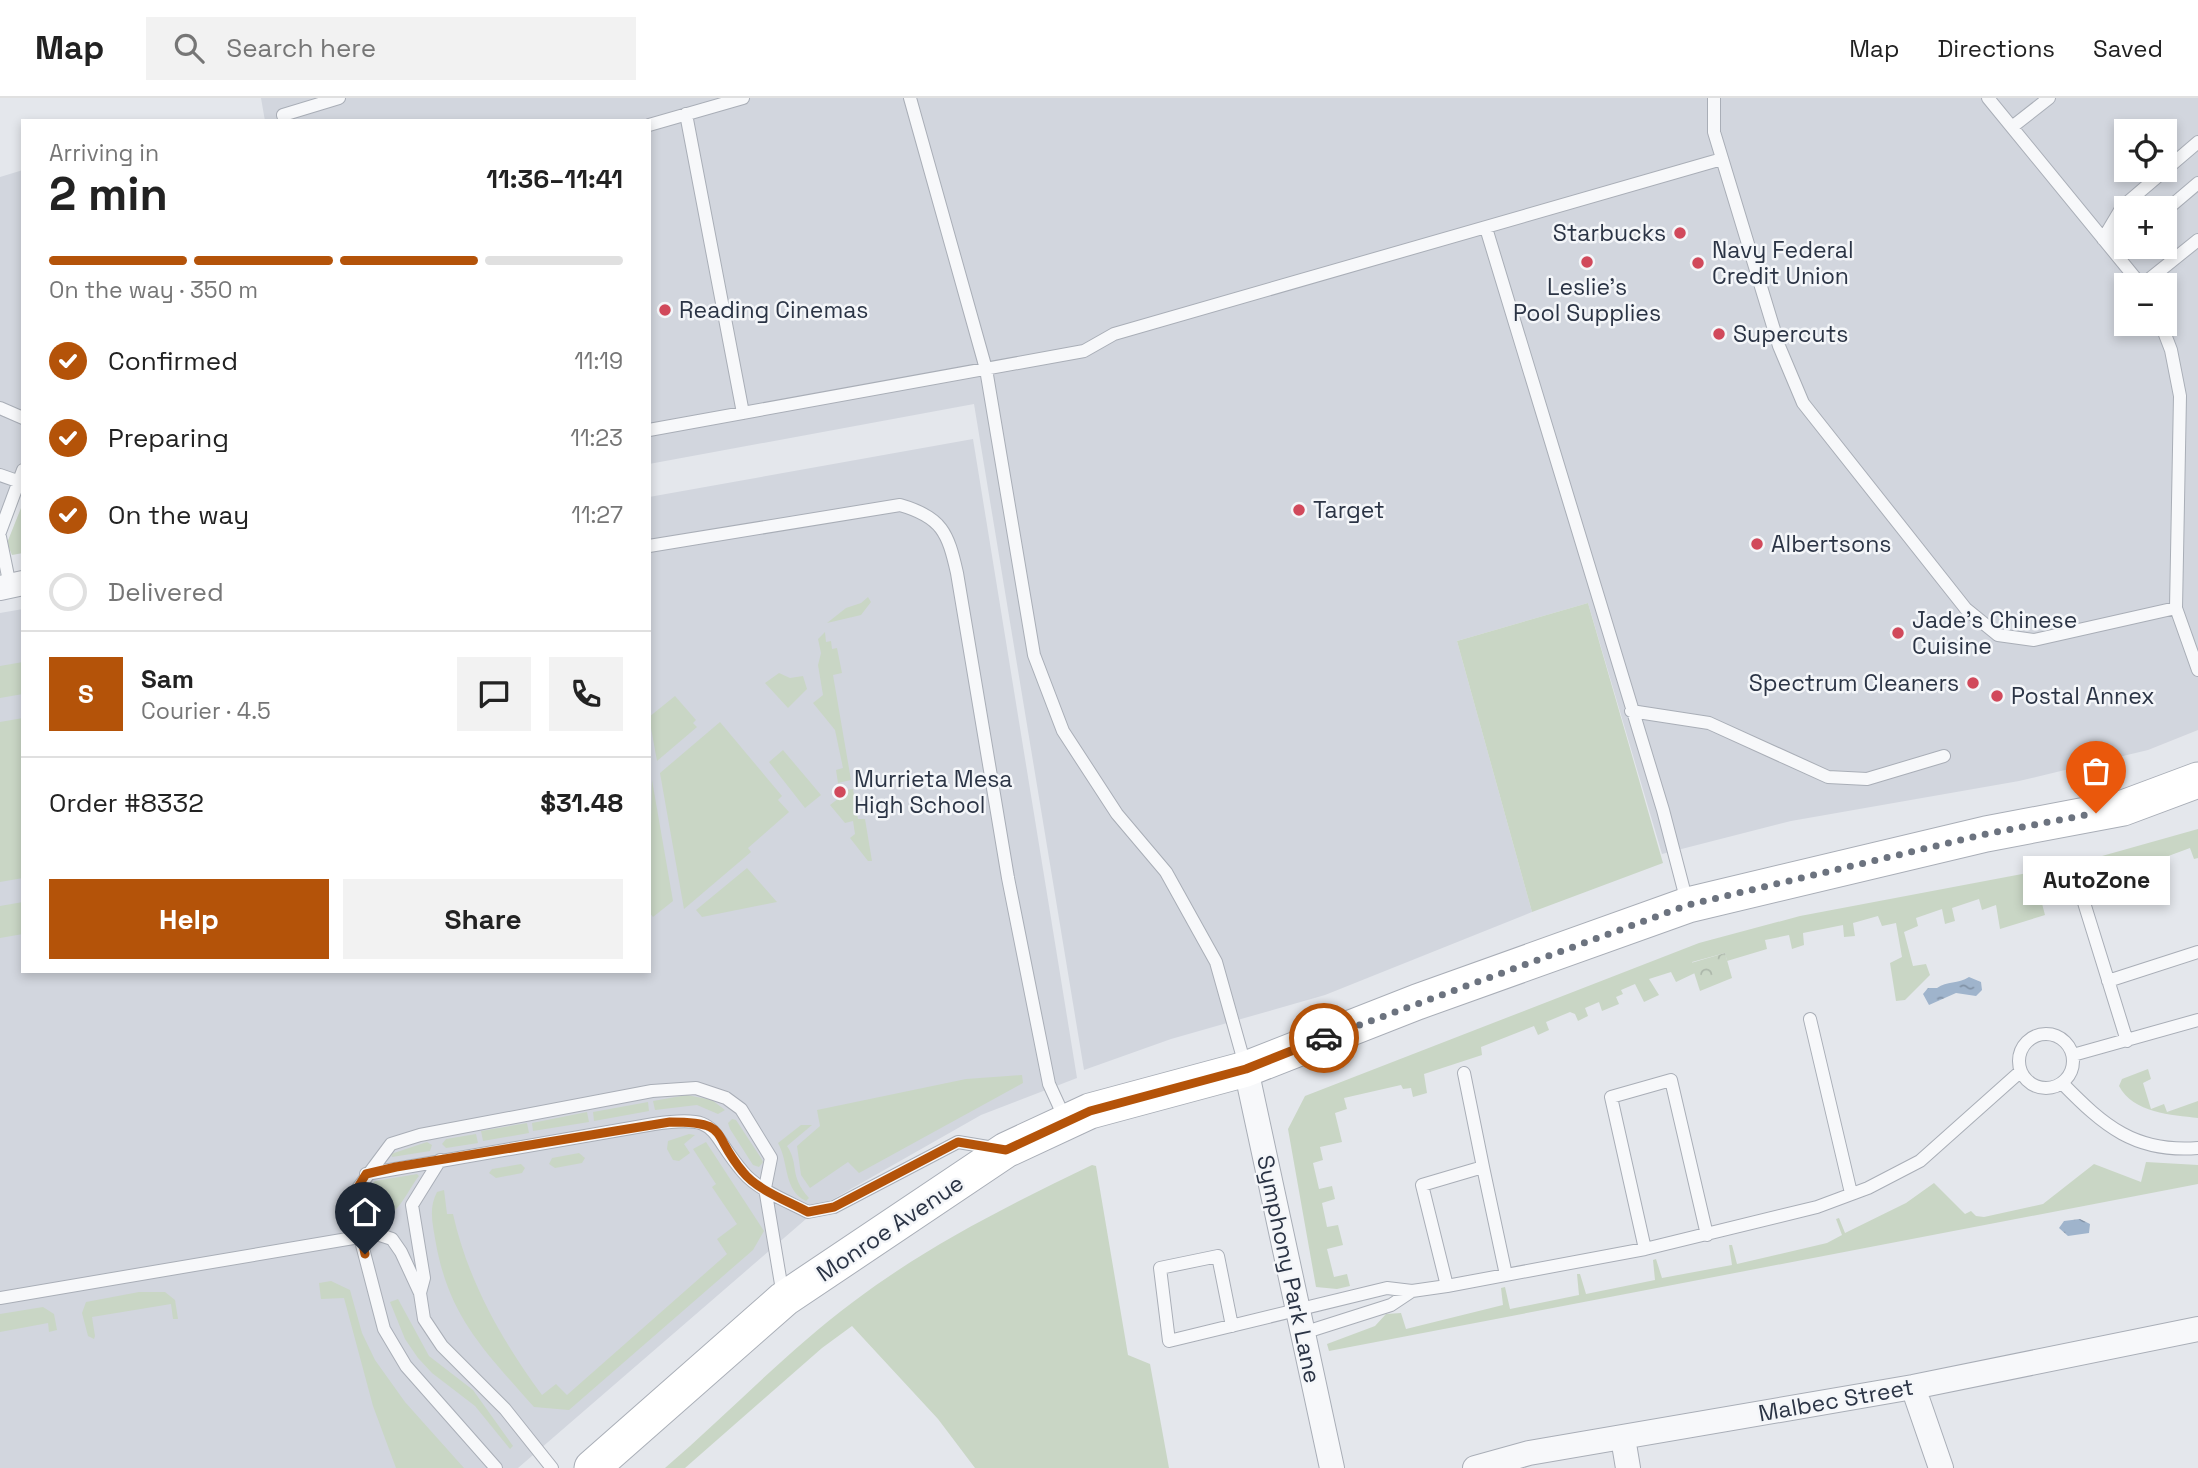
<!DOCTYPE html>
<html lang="en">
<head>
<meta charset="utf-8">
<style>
	:root { --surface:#fff; --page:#f2f2f2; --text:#222; --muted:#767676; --line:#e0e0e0; --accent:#b45309 }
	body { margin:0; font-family:"Space Grotesk",sans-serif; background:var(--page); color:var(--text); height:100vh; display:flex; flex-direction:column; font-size:26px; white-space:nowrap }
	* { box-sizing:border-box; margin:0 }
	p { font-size:23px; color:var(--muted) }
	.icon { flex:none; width:38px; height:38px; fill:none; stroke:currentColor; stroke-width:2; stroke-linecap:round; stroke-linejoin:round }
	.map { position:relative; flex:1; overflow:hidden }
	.sheet { position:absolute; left:21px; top:21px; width:630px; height:854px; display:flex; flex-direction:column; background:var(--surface); border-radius:0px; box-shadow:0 4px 10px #0003 }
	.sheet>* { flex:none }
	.fabs { position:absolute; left:2114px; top:21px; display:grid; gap:14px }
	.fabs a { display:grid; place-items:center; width:63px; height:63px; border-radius:0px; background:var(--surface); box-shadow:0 4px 10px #0003; font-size:35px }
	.pin { position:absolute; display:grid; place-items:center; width:60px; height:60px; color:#fff; margin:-72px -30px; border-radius:50% 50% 50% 0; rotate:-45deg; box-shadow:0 0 7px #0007 }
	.pin .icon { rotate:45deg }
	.courier { position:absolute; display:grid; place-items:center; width:70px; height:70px; margin:-35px; border:5px solid #b45309; border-radius:50%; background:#fff; color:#222; box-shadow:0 2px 9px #0007 }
	.bubble { position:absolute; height:49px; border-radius:0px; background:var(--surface); box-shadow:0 4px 10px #0003; font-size:23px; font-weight:600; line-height:49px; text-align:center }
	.overview em { font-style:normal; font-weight:600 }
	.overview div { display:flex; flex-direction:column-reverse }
	.overview { display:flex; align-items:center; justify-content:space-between; height:119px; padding:0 28px }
	h1 { font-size:46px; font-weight:600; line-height:52px }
	.bar { display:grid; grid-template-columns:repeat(4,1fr); gap:10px 7px; align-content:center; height:84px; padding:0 28px }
	.bar i { height:9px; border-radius:5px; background:var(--line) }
	.bar .on { background:var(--accent) }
	.bar p { grid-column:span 4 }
	.line { display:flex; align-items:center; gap:18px; padding:0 28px; border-top:2px solid var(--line) }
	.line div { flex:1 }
	.round { display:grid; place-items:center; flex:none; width:74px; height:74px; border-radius:0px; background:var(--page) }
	ol { padding:0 28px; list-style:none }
	li { display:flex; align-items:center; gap:21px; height:77px }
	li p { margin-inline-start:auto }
	li .icon { padding:7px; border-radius:50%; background:var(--accent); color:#fff; stroke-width:4 }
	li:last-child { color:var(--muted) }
	li i { width:38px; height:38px; border:4px solid var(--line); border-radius:50% }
	.primary-button { display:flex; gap:14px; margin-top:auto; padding:14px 28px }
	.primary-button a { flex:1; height:80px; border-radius:0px; background:var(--accent); color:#fff; font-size:28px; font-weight:600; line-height:80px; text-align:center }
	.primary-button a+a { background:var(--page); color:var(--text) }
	header { display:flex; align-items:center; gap:42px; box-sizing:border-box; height:98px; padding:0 35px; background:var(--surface); border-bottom:2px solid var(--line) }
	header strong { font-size:33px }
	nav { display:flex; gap:38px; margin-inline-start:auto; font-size:24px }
	.search { width:490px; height:63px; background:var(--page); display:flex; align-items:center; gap:18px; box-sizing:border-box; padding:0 24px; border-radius:0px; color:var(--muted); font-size:26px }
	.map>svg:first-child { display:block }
	.built { fill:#d2d6de; fill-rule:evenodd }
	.green { fill:#c9d6c5 }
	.park { fill:url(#park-crowns) }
	.water { fill:url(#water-ripples) }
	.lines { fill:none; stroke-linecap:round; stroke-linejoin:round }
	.lane-casing { stroke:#a9aeb7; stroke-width:14 }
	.street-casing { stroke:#a9aeb7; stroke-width:26 }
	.secondary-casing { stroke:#a9aeb7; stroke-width:37 }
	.lane { stroke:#f7f8fa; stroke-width:12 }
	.street { stroke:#f7f8fa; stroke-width:24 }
	.secondary { stroke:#fff; stroke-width:35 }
	.done { stroke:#6c737f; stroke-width:7; stroke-dasharray:0 12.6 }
	.route { stroke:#b45309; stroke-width:9 }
	.poi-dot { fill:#d1495b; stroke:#f4f6f9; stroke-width:2.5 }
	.labels { text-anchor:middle; stroke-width:5; stroke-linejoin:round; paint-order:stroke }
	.poi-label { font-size:23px; fill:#2b3445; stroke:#f4f6f9; text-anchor:start }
	.street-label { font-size:23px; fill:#2b3445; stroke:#f4f6f9 }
</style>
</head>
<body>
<header>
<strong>Map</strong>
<div class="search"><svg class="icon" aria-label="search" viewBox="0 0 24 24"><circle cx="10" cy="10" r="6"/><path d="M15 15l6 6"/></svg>Search here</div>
<nav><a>Map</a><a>Directions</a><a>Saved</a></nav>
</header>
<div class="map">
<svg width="2198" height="1370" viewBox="0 0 2198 1370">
	<defs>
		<pattern id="park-crowns" width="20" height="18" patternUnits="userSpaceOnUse" patternTransform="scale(1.75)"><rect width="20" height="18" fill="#c9d6c5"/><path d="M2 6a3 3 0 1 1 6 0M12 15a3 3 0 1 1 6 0" fill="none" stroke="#adb8ab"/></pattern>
		<pattern id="water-ripples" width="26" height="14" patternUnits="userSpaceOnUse" patternTransform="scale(1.75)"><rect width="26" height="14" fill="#9fb4cc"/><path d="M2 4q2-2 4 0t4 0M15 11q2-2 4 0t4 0" fill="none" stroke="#8293a7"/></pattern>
	</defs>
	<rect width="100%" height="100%" fill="#e4e7ec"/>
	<!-- built -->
	<path class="built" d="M261,0H2198V632L2148,652L2019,683L1791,723L1662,756L1588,505L1457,543L1532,814L1325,897L1171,941L1084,972L974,306L649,366V23H265ZM2126,33H2165V72H2126ZM2126,110H2165V149H2126ZM2126,187H2165V226H2126Z
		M23,72V359L0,420V79Z
		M973,341L1077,980L981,1017L821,1108L518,1370H0V515L23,511V873H649V399Z"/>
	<!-- green -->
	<path class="green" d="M23,405V455L12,457L7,445Z
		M868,499L871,504L861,517L827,525L846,510L861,505Z
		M1588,505L1663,765L1532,814L1457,543Z
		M825,534L826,544L831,543L832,551L837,550L842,575L833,577L851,682L838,685L836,672L843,670L835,632L813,605L823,597L818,567L821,555L818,541Z
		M23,564V596L0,600V568Z
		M779,575L790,580L803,578L807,591L788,610L765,585Z
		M675,598L696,622L693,625L697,629L657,663L649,619Z
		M23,620V780L0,784V624Z
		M720,624L782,698L778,702L789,714L748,750L751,754L684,811L660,675Z
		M783,652L821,697L805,710L769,664Z
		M652,682L673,803L653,819L649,814Z
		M853,691L858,721H865L872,763H868L850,740L855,736L853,723L845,725L830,707L839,700L840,693Z
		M2198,731V760L2194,761L2190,750L2163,760L2165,772L2155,776L2149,762L2125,772L2126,779L2118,783L2114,773L2039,794L2045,817L2000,831L1996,807L1982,812L1979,801L1952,810L1955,823L1945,826L1942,811L1916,820L1918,828L1904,834L1913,868L1926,866L1930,877L1905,902L1896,903L1890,865L1902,859L1896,825L1882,828L1878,818L1853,825L1855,838L1844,839L1843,827L1803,835L1804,847L1792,851L1789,837L1765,842L1767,851L1727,863L1725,855L1692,864L1695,875L1676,884L1671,874L1649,881L1659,897L1644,904L1635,886L1621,892L1623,896L1616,899L1619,906L1602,913L1599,904L1585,910L1588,918L1578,923L1575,916L1570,914L1546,924L1549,932L1538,937L1534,928L1481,949L1482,957L1424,976L1427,995L1413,999L1411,990L1403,991L1401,987L1344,1000L1347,1011L1335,1015L1342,1044L1320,1049L1323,1062L1313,1065L1319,1091L1332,1088L1335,1101L1322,1105L1327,1129L1338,1127L1343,1147L1327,1151L1334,1179L1347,1176L1350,1188L1337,1191L1316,1189L1288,1031L1305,998L1699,845L1800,818L2070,767Z
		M747,770L777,804L702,819L696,812Z
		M23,804V836L0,840V808Z
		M2148,971L2151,981L2143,985L2151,1011L2164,1006L2167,1014L2198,1003V1020C2172,1017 2133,1015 2119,988L2122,981Z
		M1022,977L1023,985L859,1075L848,1064L810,1090L801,1077L797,1048L820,1028L817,1012L966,981Z
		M687,997L712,1002L725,1012L718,1016L697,1007L655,1012L653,1003Z
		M648,1004L649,1013L594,1023L593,1014Z
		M587,1014L589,1024L533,1033L532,1025Z
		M732,1021L736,1022L761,1060L763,1064L759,1069L753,1067L730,1031L728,1025Z
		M527,1025L529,1035L483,1043L481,1033Z
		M801,1027H812L787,1048C800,1068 788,1076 809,1100L806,1103C783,1092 789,1064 778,1045Z
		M476,1036L478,1045L446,1050L442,1046L446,1041Z
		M689,1036L695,1037L684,1046L690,1055L679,1063L673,1062L667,1051L668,1043Z
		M427,1044L432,1047L430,1053L392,1059L391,1056Z
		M706,1044L764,1133L753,1152L569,1312L534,1309C485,1253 450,1221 436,1146C433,1127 428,1111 437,1094L444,1092L447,1116H453C468,1183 501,1241 542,1297L556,1286L567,1297L727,1156L717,1141L737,1126L712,1089L716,1086L693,1051Z
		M579,1055L585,1060L582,1065L555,1070L549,1066L552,1060Z
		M2146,1064L2198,1067V1086L1329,1253L1327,1246L1375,1228L1386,1216L1401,1215L1406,1231L1503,1207L1501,1190L1505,1189L1510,1211L1579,1197L1577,1176H1580L1586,1196L1655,1182L1653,1162L1656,1161L1662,1180L1732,1167L1729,1147H1732L1737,1166L1827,1145L1842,1137L1836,1121L1839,1120L1845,1135L1906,1105L1934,1085L1965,1116L1971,1113L1976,1118L1984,1119L2043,1106L2094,1066L2141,1084Z
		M521,1066L525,1070L522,1075L496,1080L489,1075L492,1071Z
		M1092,1067L1096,1068L1128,1257L1150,1266L1169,1370H975L938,1321L852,1228L822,1250L685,1370H665C728,1316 786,1254 853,1204C927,1148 1009,1107 1092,1067Z
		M417,1076L419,1078C406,1093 390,1141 363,1107L374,1103L383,1106L386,1101L380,1094L374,1100L363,1101L362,1097L375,1083Z
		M331,1183L350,1192L362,1235L375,1262L405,1304L464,1370H396L373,1308L344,1200L321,1201L319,1185Z
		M139,1194H165L175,1202L178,1221H173L171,1206L92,1219L95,1238L94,1241L88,1238L82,1215L86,1204Z
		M398,1201L429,1258L473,1292L513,1348L510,1351L475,1308L432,1275L418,1260L405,1241L390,1204Z
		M43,1209L54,1216L57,1232L49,1234L48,1225L0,1234V1216Z"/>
	<!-- park -->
	<path class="park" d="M1725,855L1732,880L1700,893L1691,865Z"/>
	<!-- water -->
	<path class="water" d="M1969,879L1981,884L1982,892L1976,898L1956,895L1929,907L1923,896L1928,890H1937C1947,883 1958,886 1969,879Z
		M2080,1121L2090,1126L2089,1135L2068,1138L2059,1130L2064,1123Z"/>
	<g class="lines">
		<!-- lane casing -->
		<g class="lane-casing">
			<path id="lane" d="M910,0L986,271L1034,557L1063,633L1117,716L1166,774L1216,864L1245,967
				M1714,0V34L1779,248L1803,305L1966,511L1998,537L2034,542L2176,510
				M1988,0L2141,187
				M686,16L743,315
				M285,23L283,17L339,0
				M649,27L743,0
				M2012,29L2049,0
				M2165,113L2198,85
				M1486,130L1663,712L1687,804
				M2103,141L2122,109L2198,44
				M2103,141L2126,137
				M2142,187L2198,142
				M2161,226L2171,252L2180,298L2176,510L2198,572
				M0,310L23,320
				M649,332L1084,253L1114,236L1722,61
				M0,377L23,385
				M0,434L23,372
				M0,439L10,488
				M649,448L900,407C942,419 948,435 957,475L1008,780L1049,986L1066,1023
				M1631,613L1709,625L1828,679L1867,681L1944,658
				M2081,795L2127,943
				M2108,883L2198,854
				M1810,921L1851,1095
				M2019 963a27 27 0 1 1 54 0a27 27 0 1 1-54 0Z
				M2073,957L2198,922
				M1464,975L1483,1069
				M2062,985C2104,1028 2135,1055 2198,1050
				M366,1076L654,1026C721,1016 707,1032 743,1074C758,1092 787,1103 808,1114L834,1109L958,1044L994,1050
				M1645,1151L1611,999L1671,982L1707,1137
				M1447,1188L1422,1087L1483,1069L1506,1177
				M420,1195L424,1180L412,1107L440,1062
				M0,1200L377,1136L392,1141L401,1154L420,1195L424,1221L442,1248L505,1311L552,1370
				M1232,1228L1218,1158L1160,1170L1169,1243L1387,1190L1412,1193L1447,1188L1645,1151L1817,1109L1868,1090L1920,1063L2021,973
				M1303,1235L1391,1207L1412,1193
				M496,1370L406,1268L384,1231L360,1139L353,1097L391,1046L420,1037L652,993L696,990L726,1000L741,1011L771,1060L765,1090L783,1198"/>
		</g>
		<!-- street casing -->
		<g class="street-casing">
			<path id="street" d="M0,490L23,485
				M1246,971L1332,1370
				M1913,1289L1941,1370
				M1623,1340L1628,1370
				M1475,1370L1529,1355L1913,1289L2198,1231"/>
		</g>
		<!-- secondary casing -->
		<g class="secondary-casing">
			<path id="secondary" d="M592,1370L784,1201L1006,1052L1090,1013L1246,971L1417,904L1688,807L1986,736L2123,710L2198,682"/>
		</g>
		<!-- lane -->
		<use href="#lane" class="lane"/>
		<!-- street -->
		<use href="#street" class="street"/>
		<!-- secondary -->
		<use href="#secondary" class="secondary"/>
	</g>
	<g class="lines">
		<!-- done -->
		<path class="done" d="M1324,940L1688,807L1986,736L2096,715"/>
		<!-- route -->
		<path class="route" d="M365,1156L353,1097L366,1076L396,1069L670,1024C731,1024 710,1035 743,1074C757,1092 788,1103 808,1114L834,1109L958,1044L1006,1052L1090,1013L1246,971L1324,940"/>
	</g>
	<!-- markers -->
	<g class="poi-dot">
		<circle cx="1680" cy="135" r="7"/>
		<circle cx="1587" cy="164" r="7"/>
		<circle cx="1698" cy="165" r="7"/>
		<circle cx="665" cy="212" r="7"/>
		<circle cx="1719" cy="236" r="7"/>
		<circle cx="1299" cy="412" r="7"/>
		<circle cx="1757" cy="446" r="7"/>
		<circle cx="1898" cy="535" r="7"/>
		<circle cx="1973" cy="585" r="7"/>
		<circle cx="1997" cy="598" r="7"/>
		<circle cx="840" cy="694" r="7"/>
	</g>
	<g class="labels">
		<!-- poi labels -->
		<g class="poi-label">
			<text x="1666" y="143" text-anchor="end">Starbucks</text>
			<text x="1712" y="160">Navy Federal<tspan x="1712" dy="26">Credit Union</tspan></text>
			<text x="1587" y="197" text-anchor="middle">Leslie's<tspan x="1587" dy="26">Pool Supplies</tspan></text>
			<text x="679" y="220">Reading Cinemas</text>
			<text x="1733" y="244">Supercuts</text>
			<text x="1313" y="420">Target</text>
			<text x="1771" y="454">Albertsons</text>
			<text x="1912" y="530">Jade's Chinese<tspan x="1912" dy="26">Cuisine</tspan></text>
			<text x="1959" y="593" text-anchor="end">Spectrum Cleaners</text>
			<text x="2011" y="606">Postal Annex</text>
			<text x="854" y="689">Murrieta Mesa<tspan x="854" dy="26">High School</tspan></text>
		</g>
		<!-- street labels -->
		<g class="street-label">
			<text transform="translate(890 1130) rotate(-34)" y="8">Monroe Avenue</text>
			<text transform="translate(1289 1171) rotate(78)" y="8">Symphony Park Lane</text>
			<text transform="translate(1836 1302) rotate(-10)" y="8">Malbec Street</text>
		</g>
	</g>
</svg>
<div class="fabs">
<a><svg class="icon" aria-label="locate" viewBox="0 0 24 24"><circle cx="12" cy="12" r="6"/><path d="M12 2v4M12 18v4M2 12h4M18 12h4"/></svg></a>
<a>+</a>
<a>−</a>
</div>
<div class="pin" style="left:2096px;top:715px;background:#ea580c"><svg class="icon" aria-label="bag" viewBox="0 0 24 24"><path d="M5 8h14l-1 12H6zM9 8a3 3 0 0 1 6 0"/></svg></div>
<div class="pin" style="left:365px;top:1156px;background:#1f2937"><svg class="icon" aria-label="home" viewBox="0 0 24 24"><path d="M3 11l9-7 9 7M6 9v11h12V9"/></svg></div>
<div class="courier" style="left:1324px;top:940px"><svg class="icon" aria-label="car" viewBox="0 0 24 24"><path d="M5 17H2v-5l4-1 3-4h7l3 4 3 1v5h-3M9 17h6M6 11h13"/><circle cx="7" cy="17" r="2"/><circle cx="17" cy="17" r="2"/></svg></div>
<div class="bubble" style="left:2023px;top:758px;width:147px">AutoZone</div>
<section class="sheet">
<div class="overview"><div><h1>2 min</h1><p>Arriving in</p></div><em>11:36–11:41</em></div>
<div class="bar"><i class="on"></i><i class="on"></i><i class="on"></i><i></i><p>On the way · 350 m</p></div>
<ol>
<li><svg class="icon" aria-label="check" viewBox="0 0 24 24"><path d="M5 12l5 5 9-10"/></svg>Confirmed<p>11:19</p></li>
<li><svg class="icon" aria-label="check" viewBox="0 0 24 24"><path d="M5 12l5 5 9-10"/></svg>Preparing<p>11:23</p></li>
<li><svg class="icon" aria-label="check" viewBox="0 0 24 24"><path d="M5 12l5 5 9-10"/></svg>On the way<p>11:27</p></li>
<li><i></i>Delivered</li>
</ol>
<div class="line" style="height:126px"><b class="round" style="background:var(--accent);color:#fff">S</b><div><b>Sam</b><p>Courier · 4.5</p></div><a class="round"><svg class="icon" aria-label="chat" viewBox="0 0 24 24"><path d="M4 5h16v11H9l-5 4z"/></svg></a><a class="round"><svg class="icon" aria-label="phone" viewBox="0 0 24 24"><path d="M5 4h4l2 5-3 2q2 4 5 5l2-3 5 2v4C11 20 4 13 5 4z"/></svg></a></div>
<div class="line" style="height:91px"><div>Order #8332</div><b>$31.48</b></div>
<div class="primary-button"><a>Help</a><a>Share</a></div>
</section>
</div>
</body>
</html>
